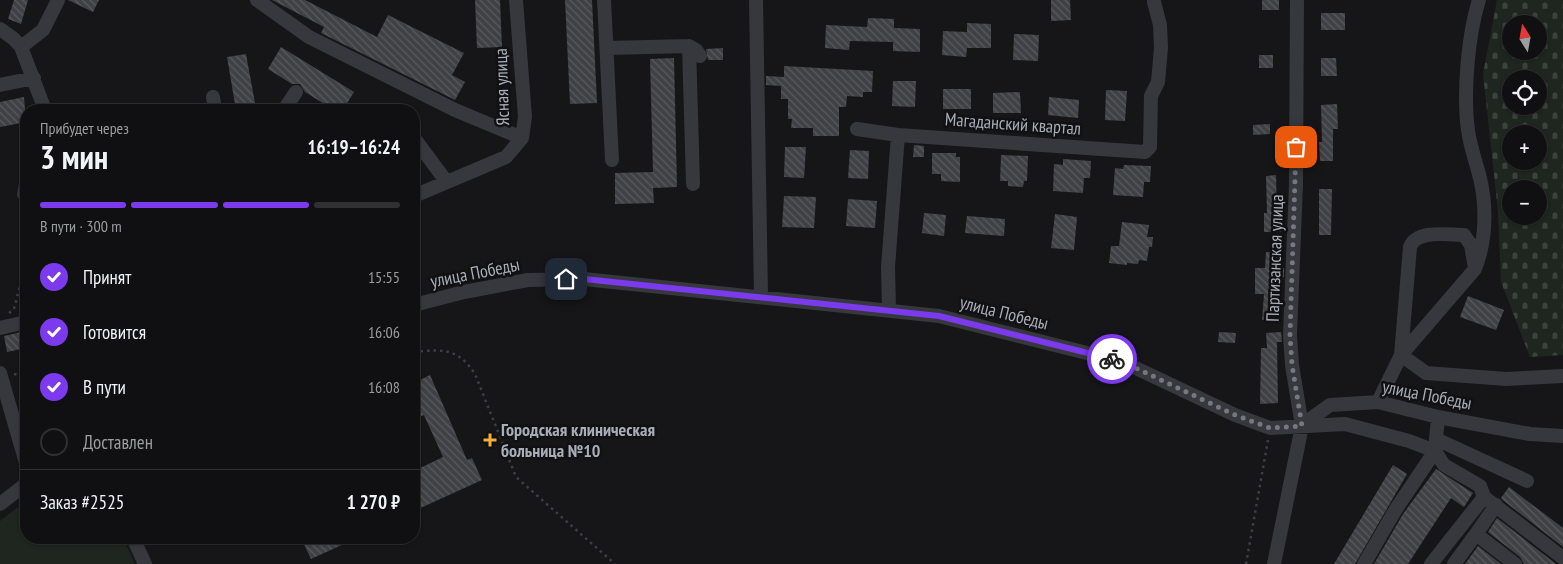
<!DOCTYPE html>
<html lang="ru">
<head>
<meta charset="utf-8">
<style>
	:root { --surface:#101012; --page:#1e1e20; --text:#f1f3f6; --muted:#9c9d9f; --line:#303032; --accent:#7c3aed }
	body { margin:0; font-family:"PT Sans Narrow",sans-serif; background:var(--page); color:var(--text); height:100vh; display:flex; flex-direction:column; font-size:19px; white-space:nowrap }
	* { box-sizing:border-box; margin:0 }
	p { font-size:16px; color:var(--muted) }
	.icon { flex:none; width:28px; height:28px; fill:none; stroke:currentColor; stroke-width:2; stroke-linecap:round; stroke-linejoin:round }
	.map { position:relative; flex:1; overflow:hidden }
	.drawer { position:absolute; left:20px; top:104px; width:400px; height:440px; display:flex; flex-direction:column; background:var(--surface); border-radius:20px; box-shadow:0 1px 4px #0004,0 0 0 1px var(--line) }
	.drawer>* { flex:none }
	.needle { width:32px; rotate:349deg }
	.tools { position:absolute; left:1502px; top:15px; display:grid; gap:10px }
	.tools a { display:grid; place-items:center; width:45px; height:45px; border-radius:50%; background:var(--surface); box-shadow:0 1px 4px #0004,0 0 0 1px var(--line); font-size:25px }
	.pin { position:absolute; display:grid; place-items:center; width:42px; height:42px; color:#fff; margin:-21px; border-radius:10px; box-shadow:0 2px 8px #0006 }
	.courier { position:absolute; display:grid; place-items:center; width:50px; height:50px; margin:-25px; border:4px solid #7c3aed; border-radius:50%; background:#fff; color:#222; box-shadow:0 1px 6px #0007 }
	.summary em { font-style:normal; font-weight:700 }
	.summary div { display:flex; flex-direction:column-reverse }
	.summary { display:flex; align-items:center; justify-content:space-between; height:85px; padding:0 20px }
	h1 { font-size:32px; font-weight:700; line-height:38px }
	.bar { display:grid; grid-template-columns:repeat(4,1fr); gap:8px 5px; align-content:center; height:60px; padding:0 20px }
	.bar i { height:6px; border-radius:4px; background:var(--line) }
	.bar .selected { background:var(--accent) }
	.bar p { grid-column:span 4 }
	.line { display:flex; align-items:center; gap:12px; padding:0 20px; border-top:1px solid var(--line) }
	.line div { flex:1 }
	ol { padding:0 20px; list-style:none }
	li { display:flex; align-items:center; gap:15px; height:55px }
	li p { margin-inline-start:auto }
	li .icon { padding:5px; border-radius:50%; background:var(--accent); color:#fff; stroke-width:4 }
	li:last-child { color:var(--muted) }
	li i { width:28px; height:28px; border:2px solid var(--line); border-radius:50% }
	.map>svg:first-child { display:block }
	.cemetery { fill:url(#cemetery-stones); fill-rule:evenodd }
	.green { fill:#1e261f }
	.building { fill:url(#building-back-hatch) }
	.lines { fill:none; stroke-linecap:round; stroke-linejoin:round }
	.path { stroke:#3d3f44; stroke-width:2.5; stroke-dasharray:2.5 4; stroke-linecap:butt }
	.minor { stroke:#37383d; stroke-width:14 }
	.done { stroke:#757880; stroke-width:5; stroke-dasharray:0 9 }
	.route { stroke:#7c3aed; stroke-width:6 }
	.poi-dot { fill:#f2b134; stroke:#111113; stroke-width:2 }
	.labels { text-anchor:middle; stroke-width:5; stroke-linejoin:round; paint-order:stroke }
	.street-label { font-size:18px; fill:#a8adb8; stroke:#111113 }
	.poi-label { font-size:18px; font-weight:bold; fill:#a8adb8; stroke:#111113; text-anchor:start }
</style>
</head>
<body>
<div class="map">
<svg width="1563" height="564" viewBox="0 0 1563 564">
	<defs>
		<pattern id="cemetery-stones" width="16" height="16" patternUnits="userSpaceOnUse" patternTransform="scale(1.25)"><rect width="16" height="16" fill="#1e261f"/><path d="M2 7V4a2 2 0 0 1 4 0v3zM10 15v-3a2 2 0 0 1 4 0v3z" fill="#3c433d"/></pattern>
		<pattern id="building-back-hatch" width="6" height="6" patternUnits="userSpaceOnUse" patternTransform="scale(1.25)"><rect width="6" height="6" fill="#404145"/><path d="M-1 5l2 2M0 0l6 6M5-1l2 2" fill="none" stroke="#595a5e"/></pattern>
	</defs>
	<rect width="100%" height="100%" fill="#161618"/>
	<!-- cemetery -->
	<path class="cemetery" d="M1497,0H1563V355L1530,357L1501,282L1498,211L1483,74ZM1511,24H1539V51H1511ZM1511,79H1539V106H1511ZM1511,134H1539V161H1511ZM1511,189H1539V216H1511Z"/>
	<!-- green -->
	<path class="green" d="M26,501V538H123L135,564H0V521Z"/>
	<!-- building -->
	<path class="building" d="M14,0H28L21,24L8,19Z
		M68,0H99L93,12Z
		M272,0H305L377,37L388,15L464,53L452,75L465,82L455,100L321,33L324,27Z
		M475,0H500L502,47L477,48Z
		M565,0H592L597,103L570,104Z
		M1051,0H1070L1071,20L1051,21Z
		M1262,0H1279V10H1262Z
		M1321,13H1345V30H1321Z
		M868,18L894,19V28L920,29V52L893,51V42L850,41L849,50L825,48L826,25L867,27Z
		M967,23L991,24V48H967L966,57L942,55L943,31L967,32Z
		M1014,34L1039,35L1038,61L1013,60Z
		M281,47L354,92L343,110H334L305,92L300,84H292L268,69Z
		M723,48V60H708L706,49Z
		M246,54L255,103L256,110H236L227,57Z
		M1259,55H1273V68H1259Z
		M674,58L677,187L653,188L654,203L615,204V173L653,172L650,59Z
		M1321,58H1336L1337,76H1321Z
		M784,66L873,71L872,92H863V97L847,96L846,107H839V136H813V128H791L792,119H788V99H781V86L766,85V76L784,77Z
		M893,81H916L915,107L892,106Z
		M943,89H971V109H943Z
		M1106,90L1127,91L1125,121L1105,120Z
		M1020,92L1021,113H993V93Z
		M24,97L26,122L0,127V102Z
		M1049,97L1079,100L1078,118L1048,115Z
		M1337,104L1338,129H1333V161H1320L1319,142H1322L1321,105Z
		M1270,124V134L1253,135V125Z
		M914,145L924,146V157H913Z
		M785,147H806L804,178L784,177Z
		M850,150L869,151L868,179L848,178Z
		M932,153H956V157H960V182L941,181V174H932Z
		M1001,155L1028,156L1027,181H1024L1023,187L1008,186V181H1000Z
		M1063,159L1091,161L1090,178H1084L1083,193L1053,191L1054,164L1063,165Z
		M1124,165L1151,166L1150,182H1144L1143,197L1113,195L1115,168L1123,169Z
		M1276,175L1277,213L1280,212L1281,232H1264V213H1267L1266,176Z
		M1319,189H1332L1331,235H1319Z
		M784,196L816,197L814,228L782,227Z
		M848,199L877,201L875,228L846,226Z
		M924,213L946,215L944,236L922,233Z
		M1055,214L1077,217L1074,250L1051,248Z
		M967,216L1005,219L1004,236L965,233Z
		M1122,222L1149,225L1147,237H1153L1152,247H1149L1147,261L1139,260L1138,264L1127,263V265L1109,263L1111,246H1119Z
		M1266,252H1280V268H1284V277H1278V294H1273L1272,320H1262L1264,294H1255V268H1265Z
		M1468,296L1504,310L1496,330L1460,317Z
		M26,331V348L7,352L4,336Z
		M1219,332L1236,333L1235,343L1218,342Z
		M1281,332L1282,342H1277L1278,403L1260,404L1261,348H1267L1266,333Z
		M430,375L467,460L472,458L482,480L414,511V471L443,457L424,415L414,419V383Z
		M1393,465L1407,474L1355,564H1334Z
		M1436,469L1473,493L1464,507L1451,498L1408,564H1374L1403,514Z
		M1509,487L1563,528V547L1504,501L1501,498Z
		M1497,518L1556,564H1524L1520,557L1488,532Z
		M301,538H357L311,559Z
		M1478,546L1501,564H1465Z"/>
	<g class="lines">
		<!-- path -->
		<path class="path" d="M9,313L14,309L26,262
			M414,352C443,349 458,348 475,374L516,477L615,564
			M14,374L26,376
			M1246,564L1268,440"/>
		<!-- minor -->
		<path class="minor" d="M257,0L309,37L455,110L522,138
			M604,0L612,160
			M756,0L761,296
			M0,29L14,39L21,47L45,110
			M689,46L693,184
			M21,47L43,30L58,0
			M607,48L689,46L696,50L700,56
			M0,85L34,78
			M213,97L215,110
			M284,110L296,92
			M857,129L898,135
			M414,138L446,181
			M24,194L26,184
			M414,196L506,157L522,138L525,117L516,0
			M414,305L464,292L528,280L584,279L939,316L1123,362L1235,415L1270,428L1345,424L1409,441L1435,451L1444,465L1480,486L1484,497L1431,564
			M889,309L888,267L898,135L1145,152L1150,147L1151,96L1158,82L1161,48L1160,25L1154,2
			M0,328L26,322
			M1401,355L1475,269C1486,241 1487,208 1480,178C1476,162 1470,146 1468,130C1463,93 1468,35 1479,0
			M1401,355L1426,373L1506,379L1563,376
			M0,373L26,463
			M1378,402L1401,355L1410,247C1417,229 1448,235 1464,235L1471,245L1475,268
			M1302,425L1330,405L1378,402L1438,417L1530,434L1563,436
			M1436,439L1527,481
			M1484,497L1563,558
			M0,504L26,484
			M1476,534L1496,505
			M133,538L145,564
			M1274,564L1302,426L1292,365L1290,335L1296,184L1297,0
			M1364,564L1396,509L1435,451L1438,417
			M1454,564L1476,534L1515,564"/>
	</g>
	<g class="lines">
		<!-- done -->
		<path class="done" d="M1112,359L1123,362L1235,415L1270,428L1302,426L1292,365L1290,335L1296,147"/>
		<!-- route -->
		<path class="route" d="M566,279H584L939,316L1112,359"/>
	</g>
	<!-- markers -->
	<path class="poi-dot" d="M487.5 432.5h5v5h5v5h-5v5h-5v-5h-5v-5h5z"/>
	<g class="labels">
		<!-- street labels -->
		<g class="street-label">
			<text transform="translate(502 87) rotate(-92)" y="6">Ясная улица</text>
			<text transform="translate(1013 124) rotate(4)" y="6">Магаданский квартал</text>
			<text transform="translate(1275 258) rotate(-88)" y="6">Партизанская улица</text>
			<text transform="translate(475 273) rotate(-11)" y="6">улица Победы</text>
			<text transform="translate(1004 313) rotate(14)" y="6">улица Победы</text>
			<text transform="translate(1427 395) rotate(11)" y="6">улица Победы</text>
		</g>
		<!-- poi labels -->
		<g class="poi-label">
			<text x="501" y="436">Городская клиническая<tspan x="501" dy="21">больница №10</tspan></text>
		</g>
	</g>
</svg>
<div class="tools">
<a><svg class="needle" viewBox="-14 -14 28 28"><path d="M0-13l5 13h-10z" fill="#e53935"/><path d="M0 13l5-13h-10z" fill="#9c9d9f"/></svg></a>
<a><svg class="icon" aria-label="locate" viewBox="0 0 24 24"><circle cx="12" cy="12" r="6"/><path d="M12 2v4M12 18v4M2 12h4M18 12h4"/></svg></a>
<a>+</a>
<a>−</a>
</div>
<div class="pin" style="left:1296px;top:147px;background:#ea580c"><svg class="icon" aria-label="bag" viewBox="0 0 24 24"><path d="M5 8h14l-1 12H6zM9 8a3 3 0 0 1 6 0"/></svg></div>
<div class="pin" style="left:566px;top:279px;background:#1f2937"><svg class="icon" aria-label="home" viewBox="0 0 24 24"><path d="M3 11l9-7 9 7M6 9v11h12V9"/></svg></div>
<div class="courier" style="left:1112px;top:359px"><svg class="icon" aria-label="bike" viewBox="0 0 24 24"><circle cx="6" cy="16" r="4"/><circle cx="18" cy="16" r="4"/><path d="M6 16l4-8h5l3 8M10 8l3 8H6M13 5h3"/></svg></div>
<section class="drawer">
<div class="summary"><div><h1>3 мин</h1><p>Прибудет через</p></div><em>16:19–16:24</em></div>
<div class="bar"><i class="selected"></i><i class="selected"></i><i class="selected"></i><i></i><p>В пути · 300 m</p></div>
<ol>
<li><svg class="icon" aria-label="check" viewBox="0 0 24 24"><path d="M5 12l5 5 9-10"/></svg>Принят<p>15:55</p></li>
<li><svg class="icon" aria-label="check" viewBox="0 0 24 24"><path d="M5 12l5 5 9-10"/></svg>Готовится<p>16:06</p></li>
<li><svg class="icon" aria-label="check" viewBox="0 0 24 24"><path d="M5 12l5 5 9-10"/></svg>В пути<p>16:08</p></li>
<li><i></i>Доставлен</li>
</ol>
<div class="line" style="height:65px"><div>Заказ #2525</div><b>1 270 ₽</b></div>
</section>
</div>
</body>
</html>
